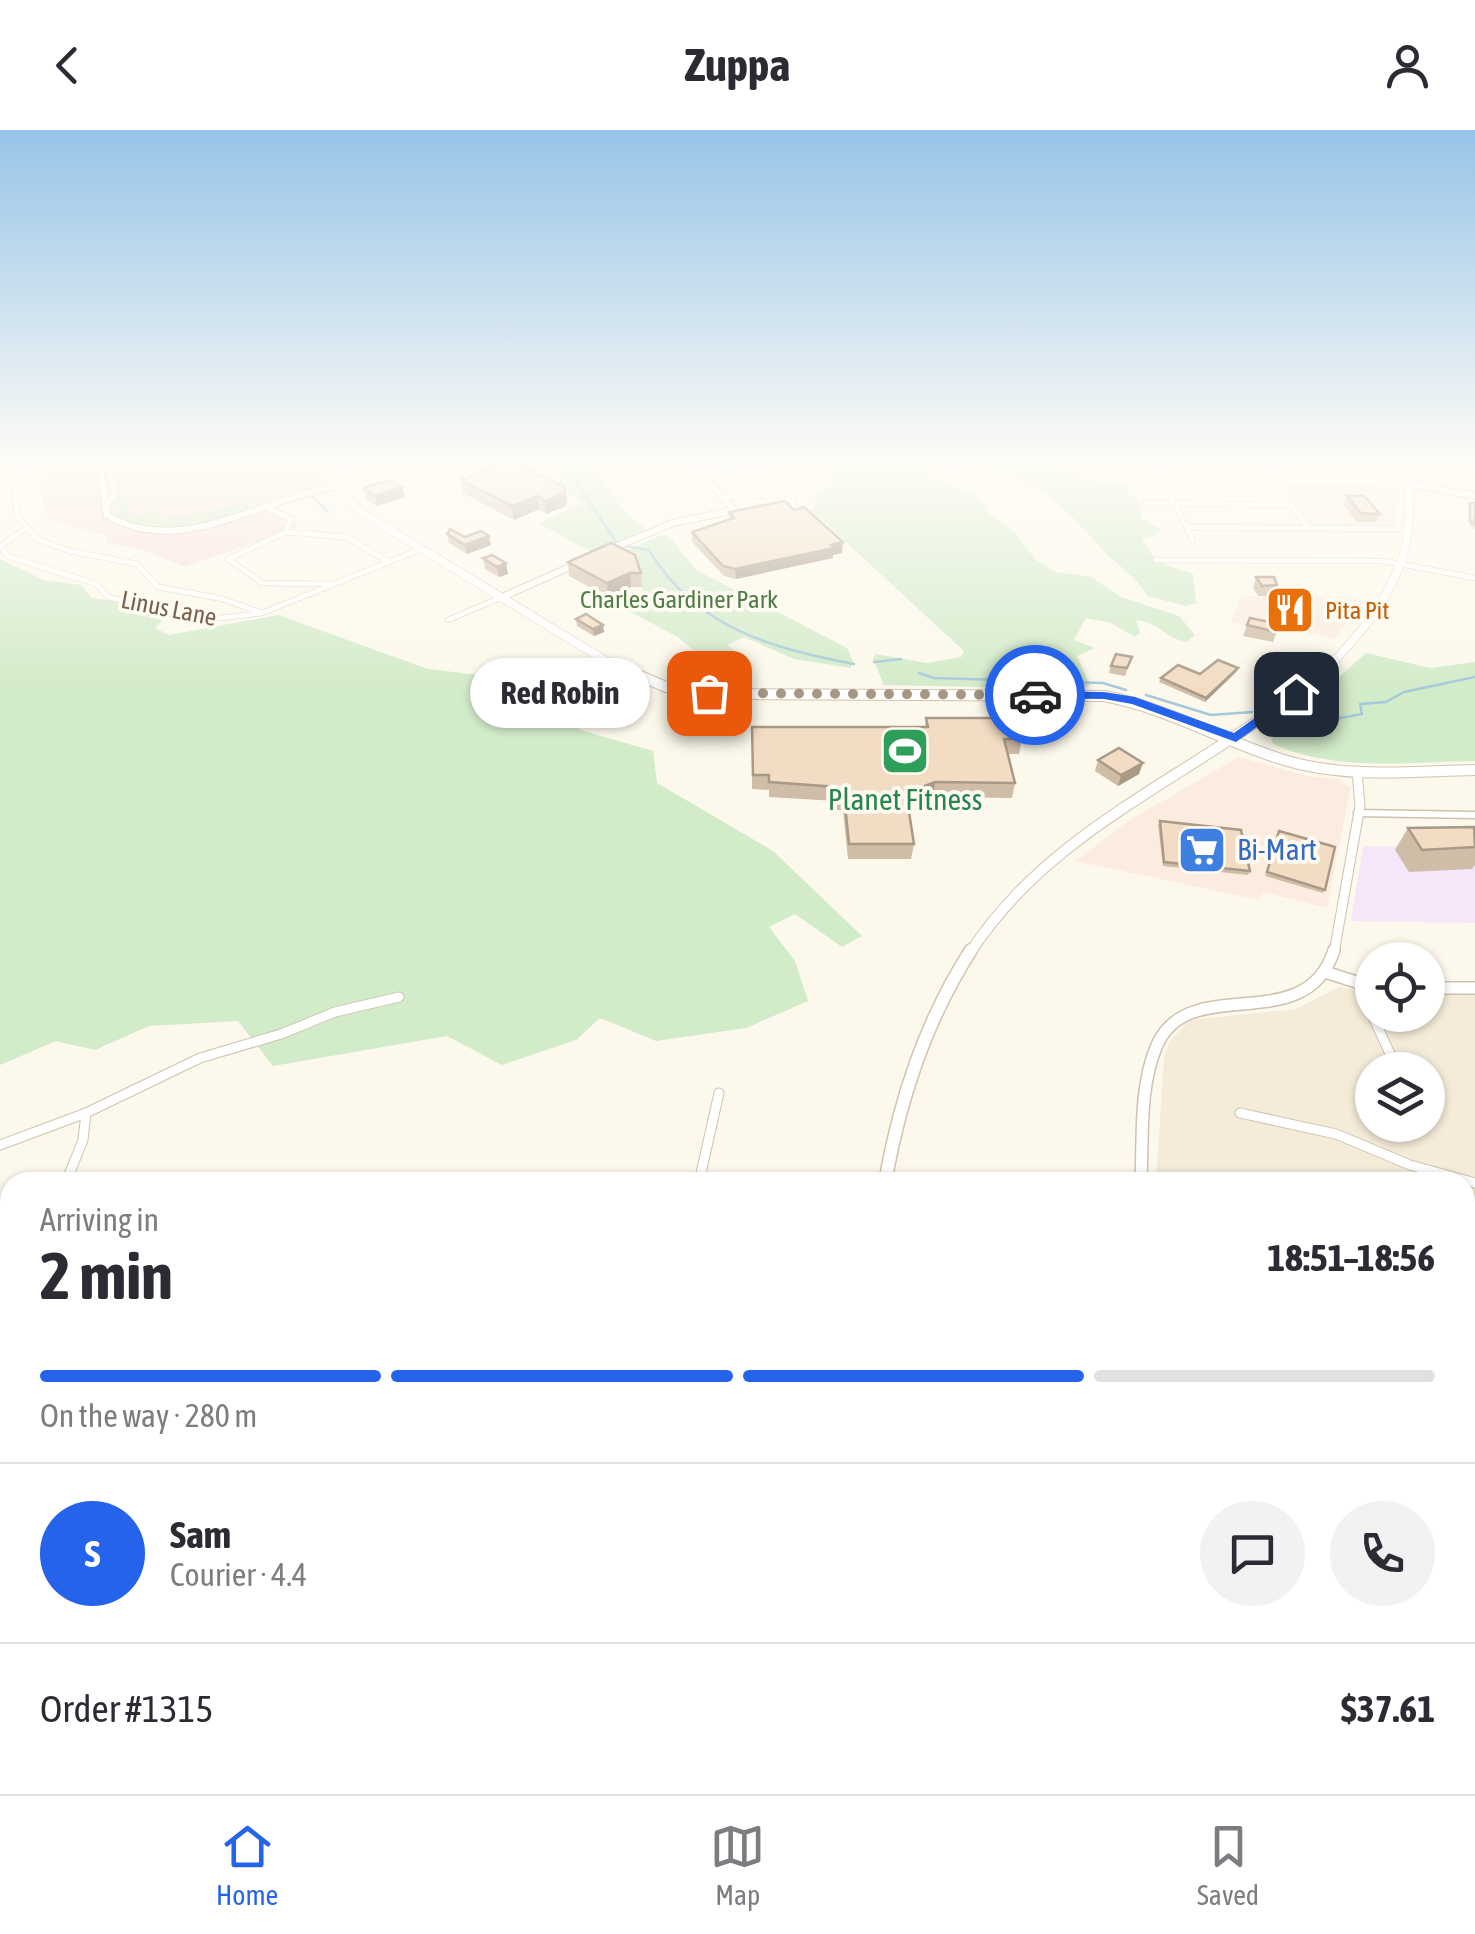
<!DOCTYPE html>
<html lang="en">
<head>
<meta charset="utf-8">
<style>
	:root { --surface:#fff; --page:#f2f2f3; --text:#2b2b33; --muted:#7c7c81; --line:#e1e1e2; --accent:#2563eb }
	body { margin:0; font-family:"Asap Condensed",sans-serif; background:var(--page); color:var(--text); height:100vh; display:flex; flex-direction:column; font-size:38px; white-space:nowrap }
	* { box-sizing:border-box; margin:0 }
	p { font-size:32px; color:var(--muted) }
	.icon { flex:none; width:55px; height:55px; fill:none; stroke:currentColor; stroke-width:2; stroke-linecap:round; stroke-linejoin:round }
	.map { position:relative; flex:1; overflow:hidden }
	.details { position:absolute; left:0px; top:1042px; width:1475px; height:622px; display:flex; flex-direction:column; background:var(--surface); border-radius:30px 30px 0 0; box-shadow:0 2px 8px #0004 }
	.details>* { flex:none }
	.fabs { position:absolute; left:1355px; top:812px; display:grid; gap:20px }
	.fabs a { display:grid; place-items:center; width:90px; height:90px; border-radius:50%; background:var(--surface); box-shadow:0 2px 8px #0004; font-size:50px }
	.pin { position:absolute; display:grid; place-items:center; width:85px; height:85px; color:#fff; margin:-42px; border-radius:20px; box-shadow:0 5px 15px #0006 }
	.courier { position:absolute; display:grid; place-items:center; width:100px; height:100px; margin:-50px; border:8px solid #2563eb; border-radius:50%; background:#fff; color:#222; box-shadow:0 2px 12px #0007 }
	.bubble { position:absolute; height:70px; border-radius:35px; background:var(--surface); box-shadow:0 2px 8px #0004; font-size:32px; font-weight:700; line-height:70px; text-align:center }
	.summary em { font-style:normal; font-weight:700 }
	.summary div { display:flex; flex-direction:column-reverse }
	.summary { display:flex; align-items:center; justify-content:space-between; height:170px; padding:0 40px }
	h1 { font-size:65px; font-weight:700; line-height:75px }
	.bar { display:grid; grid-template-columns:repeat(4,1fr); gap:15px 10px; align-content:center; height:120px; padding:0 40px }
	.bar i { height:12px; border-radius:8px; background:var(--line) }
	.bar .on { background:var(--accent) }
	.bar p { grid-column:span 4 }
	.line { display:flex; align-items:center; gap:25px; padding:0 40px; border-top:2px solid var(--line) }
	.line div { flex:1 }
	.round { display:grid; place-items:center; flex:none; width:105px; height:105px; border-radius:52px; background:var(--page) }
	header { display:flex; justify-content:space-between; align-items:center; height:130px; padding:0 40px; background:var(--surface); font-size:45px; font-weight:700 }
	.menu { display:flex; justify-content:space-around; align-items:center; height:140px; border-top:2px solid var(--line); background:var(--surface); font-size:28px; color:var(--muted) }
	.menu a { display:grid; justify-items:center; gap:5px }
	.menu .on { color:var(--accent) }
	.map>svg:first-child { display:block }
	.residential { fill:#f4ebd9; fill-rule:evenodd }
	.commercial { fill:#fcecdf }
	.education { fill:#f5e7f9 }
	.medical { fill:#fadfde }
	.green { fill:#d2ebc9 }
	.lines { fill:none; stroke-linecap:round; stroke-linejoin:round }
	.stream { stroke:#a5c9d8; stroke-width:2.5 }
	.minor-far3-casing { stroke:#cfc2af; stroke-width:6 }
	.minor-far2-casing { stroke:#cfc2af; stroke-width:9 }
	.minor-far1-casing { stroke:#cfc2af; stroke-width:11 }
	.minor-casing { stroke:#cfc2af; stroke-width:14 }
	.tertiary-far3-casing { stroke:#cfc2af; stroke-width:8 }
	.tertiary-far2-casing { stroke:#cfc2af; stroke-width:11 }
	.tertiary-far1-casing { stroke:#cfc2af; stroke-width:14 }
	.tertiary-casing { stroke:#cfc2af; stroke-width:18 }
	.secondary-far3-casing { stroke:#d2c3ae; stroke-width:9 }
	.secondary-far2-casing { stroke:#d2c3ae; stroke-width:12 }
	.secondary-far1-casing { stroke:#d2c3ae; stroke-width:15 }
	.secondary-casing { stroke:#d2c3ae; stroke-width:19 }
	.minor-far3 { stroke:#fff; stroke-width:5 }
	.minor-far2 { stroke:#fff; stroke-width:6 }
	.minor-far1 { stroke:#fff; stroke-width:9 }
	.minor { stroke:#fff; stroke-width:11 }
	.tertiary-far3 { stroke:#fff; stroke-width:6 }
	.tertiary-far2 { stroke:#fff; stroke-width:9 }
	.tertiary-far1 { stroke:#fff; stroke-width:11 }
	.tertiary { stroke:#fff; stroke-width:15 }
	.secondary-far3 { stroke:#fff; stroke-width:8 }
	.secondary-far2 { stroke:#fff; stroke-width:10 }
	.secondary-far1 { stroke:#fff; stroke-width:12 }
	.secondary { stroke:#fff; stroke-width:16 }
	.wall { fill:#d0bda8 }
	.shaded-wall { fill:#a99a88 }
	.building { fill:#f2dcc3; stroke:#a99a88; stroke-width:2.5 }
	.route { fill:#2563eb }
	.done { stroke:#a69684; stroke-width:10; stroke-dasharray:0 18 }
	.labels { text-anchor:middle; stroke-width:8; stroke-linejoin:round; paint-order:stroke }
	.far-park-label { font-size:25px; fill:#4e7d45; stroke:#fffbf2 }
	.far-street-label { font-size:25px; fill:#78624d; stroke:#fffbf2 }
	.far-food-label { font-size:25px; fill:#c56008; stroke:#fffbf2; text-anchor:start }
	.leisure-label { font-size:30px; fill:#27864d; stroke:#fffbf2 }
	.shop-label { font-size:30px; fill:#366cbe; stroke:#fffbf2; text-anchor:start }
</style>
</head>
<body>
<header><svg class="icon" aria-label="back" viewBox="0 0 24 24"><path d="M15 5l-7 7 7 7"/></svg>Zuppa<svg class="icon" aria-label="person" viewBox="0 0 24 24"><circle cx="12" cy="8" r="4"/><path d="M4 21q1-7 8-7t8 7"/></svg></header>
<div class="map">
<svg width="1475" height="1664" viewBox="0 0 1475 1664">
	<rect width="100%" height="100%" fill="#fcf8eb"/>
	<!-- residential -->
	<path class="residential" d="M1339,857L1372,863V885H1428V865H1475V1293H1465V1052H1156L1164,927L1170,911L1190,890L1296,879ZM1372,940H1428V995H1372Z
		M1465,1321H1475V1664H1094L1095,1655H1465Z"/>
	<!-- commercial -->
	<path class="commercial" d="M1280,353L1399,356L1395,396H1312Z
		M1245,466L1348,467L1364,471L1334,509L1318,504H1282L1231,492L1240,469Z
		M1239,627L1306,646L1339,649L1350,658L1327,778L1263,762L1259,770L1076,731L1125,693Z"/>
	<!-- education -->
	<path class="education" d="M1363,716L1475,718V793L1351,791Z"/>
	<!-- medical -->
	<path class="medical" d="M46,331H327L324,364L293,367L274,377L295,386L296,398L185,437L144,420L106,413L108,406L50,390L42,377V339Z"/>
	<!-- green -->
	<path class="green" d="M510,331H584L631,388L645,399L593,423L538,393L583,373L560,358L555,339L529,338Z
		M826,331H924L929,348L970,362L982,372L988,384L1014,402L1036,430L1055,442L1091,447L1121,467L1179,486L1195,505L1187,512C1166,509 1158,491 1136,490L1140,503L1135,507L1111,493L1086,488L1074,510L1095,518L1077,526L1090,555L1082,559L884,555L873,529L876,524L927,533L961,527L964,521L819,387L745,379H814L816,362L830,357L833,346Z
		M967,331H1053L1095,352L1125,354L1128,364L1138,370L1142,389L1161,399L1156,405L1142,408C1153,434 1168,436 1193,444L1196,473L1186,476L1148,466C1136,447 1121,438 1105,422C1085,402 1065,375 1039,359C1018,345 990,339 967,331Z
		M124,366L130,371L126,379L138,388L136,392L143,381L155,380L163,390L247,373L254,378C212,393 151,411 114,383L118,378L117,368Z
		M662,405L669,406L696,440L847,518L853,531L851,538L794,529L744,507L727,515L741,525L725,532L712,525L698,524L678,507L621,477L623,471L643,461L636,436L619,424Z
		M0,429L44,450L81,455L92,468L173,481L155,498L169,505L278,485L428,539L512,549L519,582L570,577L580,600L653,621L657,653L773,721L862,806L842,817L795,784L769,797L795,831L808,871L746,898L656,911L600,888L576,910L502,935L447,906L273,936L238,891L149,896L95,920L56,911L0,935Z
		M1366,523L1430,538L1475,532V631C1408,632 1336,642 1273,614L1271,608Z"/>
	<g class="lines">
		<!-- stream -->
		<path class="stream" d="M321,331V335
			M522,331L554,333L568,340L617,413
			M311,365L328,382
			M624,416L649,420C695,497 770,518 854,534
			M874,532L901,529
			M919,543L934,548L1103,553L1126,560
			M1146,565L1211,585L1252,582
			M1282,599L1362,584L1360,574L1386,572L1404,562L1475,547"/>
		<!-- minor-far3 casing -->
		<g class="minor-far3-casing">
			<path id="minor-far3" d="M48,331L26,337L14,347L17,386L37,409L70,421L137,434L158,457L223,469L262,483L421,419
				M65,331L98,332
				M944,331L950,343
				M1145,331L1162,348L1193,411
				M1259,331L1309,399
				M700,343L790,331
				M1096,350L1407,353
				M723,367L795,364L799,365L800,375
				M1145,373L1291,375
				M265,376L291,389L286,402
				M1186,397L1406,399
				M25,399L1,416L7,426L96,454L108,467L212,489L262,483
				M1155,430L1384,431L1475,448
				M330,454L262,453L228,429L286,402L346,407L389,432
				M448,490L502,467"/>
		</g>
		<!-- minor-far2 casing -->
		<g class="minor-far2-casing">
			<path id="minor-far2" d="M1357,683L1475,685"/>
		</g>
		<!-- minor-far1 casing -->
		<g class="minor-far1-casing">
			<path id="minor-far1" d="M1359,856L1391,926
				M1240,983L1336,1004L1410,1035L1475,1053
				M0,1015L86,983L200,928L281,904L335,882L399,867
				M66,1052L83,1010L86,983
				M699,1052L719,963
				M0,1092L10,1089
				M1465,1164L1475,1166"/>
		</g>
		<!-- minor casing -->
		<g class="minor-casing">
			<path id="minor" d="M0,1283L10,1278
				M1465,1302H1475
				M1465,1364L1475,1386
				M0,1449L10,1442
				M1465,1632L1475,1631
				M702,1655V1664
				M730,1655L788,1664
				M1070,1664L1071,1655"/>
		</g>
		<!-- tertiary-far3 casing -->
		<g class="tertiary-far3-casing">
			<path id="tertiary-far3" d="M99,331L107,385C179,429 262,368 338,356
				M689,331L735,380
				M1407,353L1475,366
				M105,376L115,365L111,343
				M608,420L673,393L735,380
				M502,467L579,433"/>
		</g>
		<!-- tertiary-far2 casing -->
		<g class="tertiary-far2-casing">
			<path id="tertiary-far2" d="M1334,823L1360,676L1357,641"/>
		</g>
		<!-- tertiary-far1 casing -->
		<g class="tertiary-far1-casing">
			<path id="tertiary-far1" d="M1325,842L1372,857
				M1428,858H1475
				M1141,1052C1143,1008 1139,956 1157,915C1190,841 1306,910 1334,820
				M0,1181L10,1179"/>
		</g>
		<!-- tertiary casing -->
		<g class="tertiary-casing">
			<path id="tertiary" d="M603,1664L604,1655"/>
		</g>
		<!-- secondary-far3 casing -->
		<g class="secondary-far3-casing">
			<path id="secondary-far3" d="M339,331L338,356L359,381L608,532L637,545
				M1319,545C1356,512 1398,460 1407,409C1411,383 1408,357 1407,331"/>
		</g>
		<!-- secondary-far2 casing -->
		<g class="secondary-far2-casing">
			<path id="secondary-far2" d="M631,542L666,557L728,564L1104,566C1168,578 1222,611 1284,630C1346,649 1412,641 1475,640
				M970,823C1055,691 1207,642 1321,542"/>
		</g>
		<!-- secondary-far1 casing -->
		<g class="secondary-far1-casing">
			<path id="secondary-far1" d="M885,1052C900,969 925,892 971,820"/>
		</g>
		<!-- secondary casing -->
		<g class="secondary-casing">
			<path id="secondary" d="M871,1664L872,1655"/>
		</g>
		<!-- minor-far3 -->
		<use href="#minor-far3" class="minor-far3"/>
		<!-- minor-far2 -->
		<use href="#minor-far2" class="minor-far2"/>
		<!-- minor-far1 -->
		<use href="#minor-far1" class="minor-far1"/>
		<!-- minor -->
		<use href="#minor" class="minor"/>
		<!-- tertiary-far3 -->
		<use href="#tertiary-far3" class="tertiary-far3"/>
		<!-- tertiary-far2 -->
		<use href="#tertiary-far2" class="tertiary-far2"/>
		<!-- tertiary-far1 -->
		<use href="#tertiary-far1" class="tertiary-far1"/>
		<!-- tertiary -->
		<use href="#tertiary" class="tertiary"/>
		<!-- secondary-far3 -->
		<use href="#secondary-far3" class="secondary-far3"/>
		<!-- secondary-far2 -->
		<use href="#secondary-far2" class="secondary-far2"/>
		<!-- secondary-far1 -->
		<use href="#secondary-far1" class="secondary-far1"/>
		<!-- secondary -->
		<use href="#secondary" class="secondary"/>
	</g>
	<!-- wall -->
	<path class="wall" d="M489,332L567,370L566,376L546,384L539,379L514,390L463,363L461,350L490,339Z
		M364,359L405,367L377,376L366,369Z
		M1347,366L1380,384L1376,392H1357L1344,375Z
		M1470,373H1475V399L1469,394L1468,376Z
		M729,382L842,423L833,425V428L736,449L724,446L692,412V402L729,389Z
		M447,404L465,407L491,415L467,424L449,413Z
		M483,428L506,433L508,444L499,447L485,439Z
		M568,432L641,443L642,457H631L608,467L569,446Z
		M1256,447L1277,455L1273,466H1258L1253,458Z
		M1250,488L1280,494L1273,512L1243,506Z
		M576,489L604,502L594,506L577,496Z
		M1129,534L1125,546L1109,543L1111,536Z
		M1238,538L1236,542L1205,572L1159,552L1161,548L1200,544Z
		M693,568L731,571V582L717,595L696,588Z
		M1022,568L1065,578L1062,589H1032L1022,586L1020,579Z
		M926,588L1022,609L1019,624H1008L1015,653L1012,668L933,667L908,676L914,714L911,729H848L843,680H837L836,671L769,667V660L752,659V597H925Z
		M1098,630L1139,644L1118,656L1095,641Z
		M1160,691L1250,741L1248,745L1163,736L1158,695Z
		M1408,698L1475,699V735L1472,739L1409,742L1395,720Z
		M1277,704L1325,760L1323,763L1265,746Z"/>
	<!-- shaded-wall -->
	<path class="shaded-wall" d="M402,357L405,367L377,376L375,366Z
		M565,357L567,370L566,376L546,384L545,371Z
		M537,366L539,379L514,390L512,376Z
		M489,406L491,415L467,424L465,415Z
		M843,412L842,423L833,425V428L736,449L735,439Z
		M506,433L508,444L499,447L497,437Z
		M630,443L631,457L608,467L607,453Z
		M603,495L604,502L594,506L593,499Z
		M1238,538L1236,542L1205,572L1206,568Z
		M731,571V582L717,595V584Z
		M1143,633L1139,644L1118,656L1121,645Z
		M935,652L933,667L904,678L906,663Z"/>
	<!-- building -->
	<path class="building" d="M496,331H511L565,357L564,363L545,371L537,366L512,376L461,350L496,336L489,332Z
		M391,350L402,357L375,366L364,359L369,356Z
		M1347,366H1364L1380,384L1361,383Z
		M785,371L794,380L804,377L843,412L831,415L834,418L735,439L723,436L692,402L734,388L729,382Z
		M1470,373H1475V394L1470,391Z
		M450,399L465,407L481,401L489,406L465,415L447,404Z
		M611,413L635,425L641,443H630L607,453L568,432Z
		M492,425L506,433L497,437L483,428Z
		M1256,447H1274L1277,455L1262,456Z
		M586,484L603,495L593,499L576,489Z
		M1250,488L1280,494L1277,502L1247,495Z
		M1116,524L1132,527L1127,538L1111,536Z
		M1218,530L1238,538L1206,568L1161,548L1178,535L1200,544Z
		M715,562L731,571L717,584L695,577L693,568Z
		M1061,566L1065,578H1035L1025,575L1022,568Z
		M926,588H1016L1022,609H1004L1015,653L935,652L906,663L914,714H849L844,665H838L837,657L769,652V645H753L752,597H928Z
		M1119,618L1143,633L1121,645L1098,630Z
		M1160,691L1241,700L1250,741L1164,732Z
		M1474,697L1475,717L1422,720L1408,698Z
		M1279,701L1335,717L1325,760L1267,742Z"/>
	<!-- sky -->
	<linearGradient id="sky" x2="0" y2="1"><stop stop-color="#97c4e8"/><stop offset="0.59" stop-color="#fefcf6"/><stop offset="1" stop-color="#fefcf6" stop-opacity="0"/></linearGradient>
	<rect width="1475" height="564" fill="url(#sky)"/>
	<!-- route -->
	<path class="route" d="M1035,561L1104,562L1135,567L1234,603L1292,561L1303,564L1236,612L1132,574L1104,569L1031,568V562Z"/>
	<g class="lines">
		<!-- done -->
		<path class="done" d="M709,563L1035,565"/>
	</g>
	<!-- icons -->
	<defs>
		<g id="restaurant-square" transform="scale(2.5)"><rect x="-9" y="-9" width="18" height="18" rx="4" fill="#e8710a" stroke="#fffbf2"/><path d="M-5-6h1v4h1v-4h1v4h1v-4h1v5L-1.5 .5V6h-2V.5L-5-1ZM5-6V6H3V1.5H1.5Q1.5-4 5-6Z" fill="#fff"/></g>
		<g id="stadium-square" transform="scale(2.5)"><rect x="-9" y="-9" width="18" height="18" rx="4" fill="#2e9e5b" stroke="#fffbf2"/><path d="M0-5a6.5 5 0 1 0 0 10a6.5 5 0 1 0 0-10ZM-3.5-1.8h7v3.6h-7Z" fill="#fff"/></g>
		<g id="supermarket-square" transform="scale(2.5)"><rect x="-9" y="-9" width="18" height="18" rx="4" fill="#3f7fe0" stroke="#fffbf2"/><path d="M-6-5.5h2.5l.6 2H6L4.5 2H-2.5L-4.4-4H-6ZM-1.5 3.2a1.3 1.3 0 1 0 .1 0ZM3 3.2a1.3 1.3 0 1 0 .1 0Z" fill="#fff"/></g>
	</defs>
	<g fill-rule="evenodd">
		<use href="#restaurant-square" x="1290" y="480"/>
		<use href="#stadium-square" x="905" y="621"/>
		<use href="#supermarket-square" x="1202" y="720"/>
	</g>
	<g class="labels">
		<!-- far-park labels -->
		<g class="far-park-label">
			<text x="679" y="478">Charles Gardiner Park</text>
		</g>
		<!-- far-street labels -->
		<g class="far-street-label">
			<text transform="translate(169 478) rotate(11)" y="9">Linus Lane</text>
		</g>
		<!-- far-food labels -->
		<g class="far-food-label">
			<text x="1325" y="489">Pita Pit</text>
		</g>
		<!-- leisure labels -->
		<g class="leisure-label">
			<text x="905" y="680">Planet Fitness</text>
		</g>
		<!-- shop labels -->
		<g class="shop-label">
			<text x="1237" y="730">Bi-Mart</text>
		</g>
	</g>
</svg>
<div class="fabs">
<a><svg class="icon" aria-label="locate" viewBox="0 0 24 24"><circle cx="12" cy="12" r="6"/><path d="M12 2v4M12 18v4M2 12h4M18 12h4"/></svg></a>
<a><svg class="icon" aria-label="layers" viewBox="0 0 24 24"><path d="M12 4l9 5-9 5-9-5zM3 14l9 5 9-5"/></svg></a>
</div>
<div class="pin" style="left:709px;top:563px;background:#ea580c"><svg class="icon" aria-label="bag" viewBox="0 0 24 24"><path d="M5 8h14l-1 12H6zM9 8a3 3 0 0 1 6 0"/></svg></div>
<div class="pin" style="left:1296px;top:564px;background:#1f2937"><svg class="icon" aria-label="home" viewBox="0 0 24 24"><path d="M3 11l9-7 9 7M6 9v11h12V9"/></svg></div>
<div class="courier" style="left:1035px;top:565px"><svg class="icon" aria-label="car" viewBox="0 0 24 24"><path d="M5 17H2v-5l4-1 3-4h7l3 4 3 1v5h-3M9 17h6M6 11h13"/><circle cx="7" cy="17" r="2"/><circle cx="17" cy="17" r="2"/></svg></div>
<div class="bubble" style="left:470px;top:528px;width:180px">Red Robin</div>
<section class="details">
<div class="summary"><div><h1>2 min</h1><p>Arriving in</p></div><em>18:51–18:56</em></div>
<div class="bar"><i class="on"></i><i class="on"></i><i class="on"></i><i></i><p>On the way · 280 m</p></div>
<div class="line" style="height:180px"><b class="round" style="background:var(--accent);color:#fff">S</b><div><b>Sam</b><p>Courier · 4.4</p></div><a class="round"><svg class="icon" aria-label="chat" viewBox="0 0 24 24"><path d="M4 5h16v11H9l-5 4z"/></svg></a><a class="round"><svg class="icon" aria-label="phone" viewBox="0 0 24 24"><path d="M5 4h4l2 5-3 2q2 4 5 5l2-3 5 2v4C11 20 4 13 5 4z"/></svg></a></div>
<div class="line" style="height:130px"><div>Order #1315</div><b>$37.61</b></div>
</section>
</div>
<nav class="menu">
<a class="on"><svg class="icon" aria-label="home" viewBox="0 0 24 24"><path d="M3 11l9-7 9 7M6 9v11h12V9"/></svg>Home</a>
<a><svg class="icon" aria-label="map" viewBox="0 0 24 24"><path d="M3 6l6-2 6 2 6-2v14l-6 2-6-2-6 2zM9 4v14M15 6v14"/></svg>Map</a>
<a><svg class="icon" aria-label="saved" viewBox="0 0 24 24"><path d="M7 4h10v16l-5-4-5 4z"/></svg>Saved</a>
</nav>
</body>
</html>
